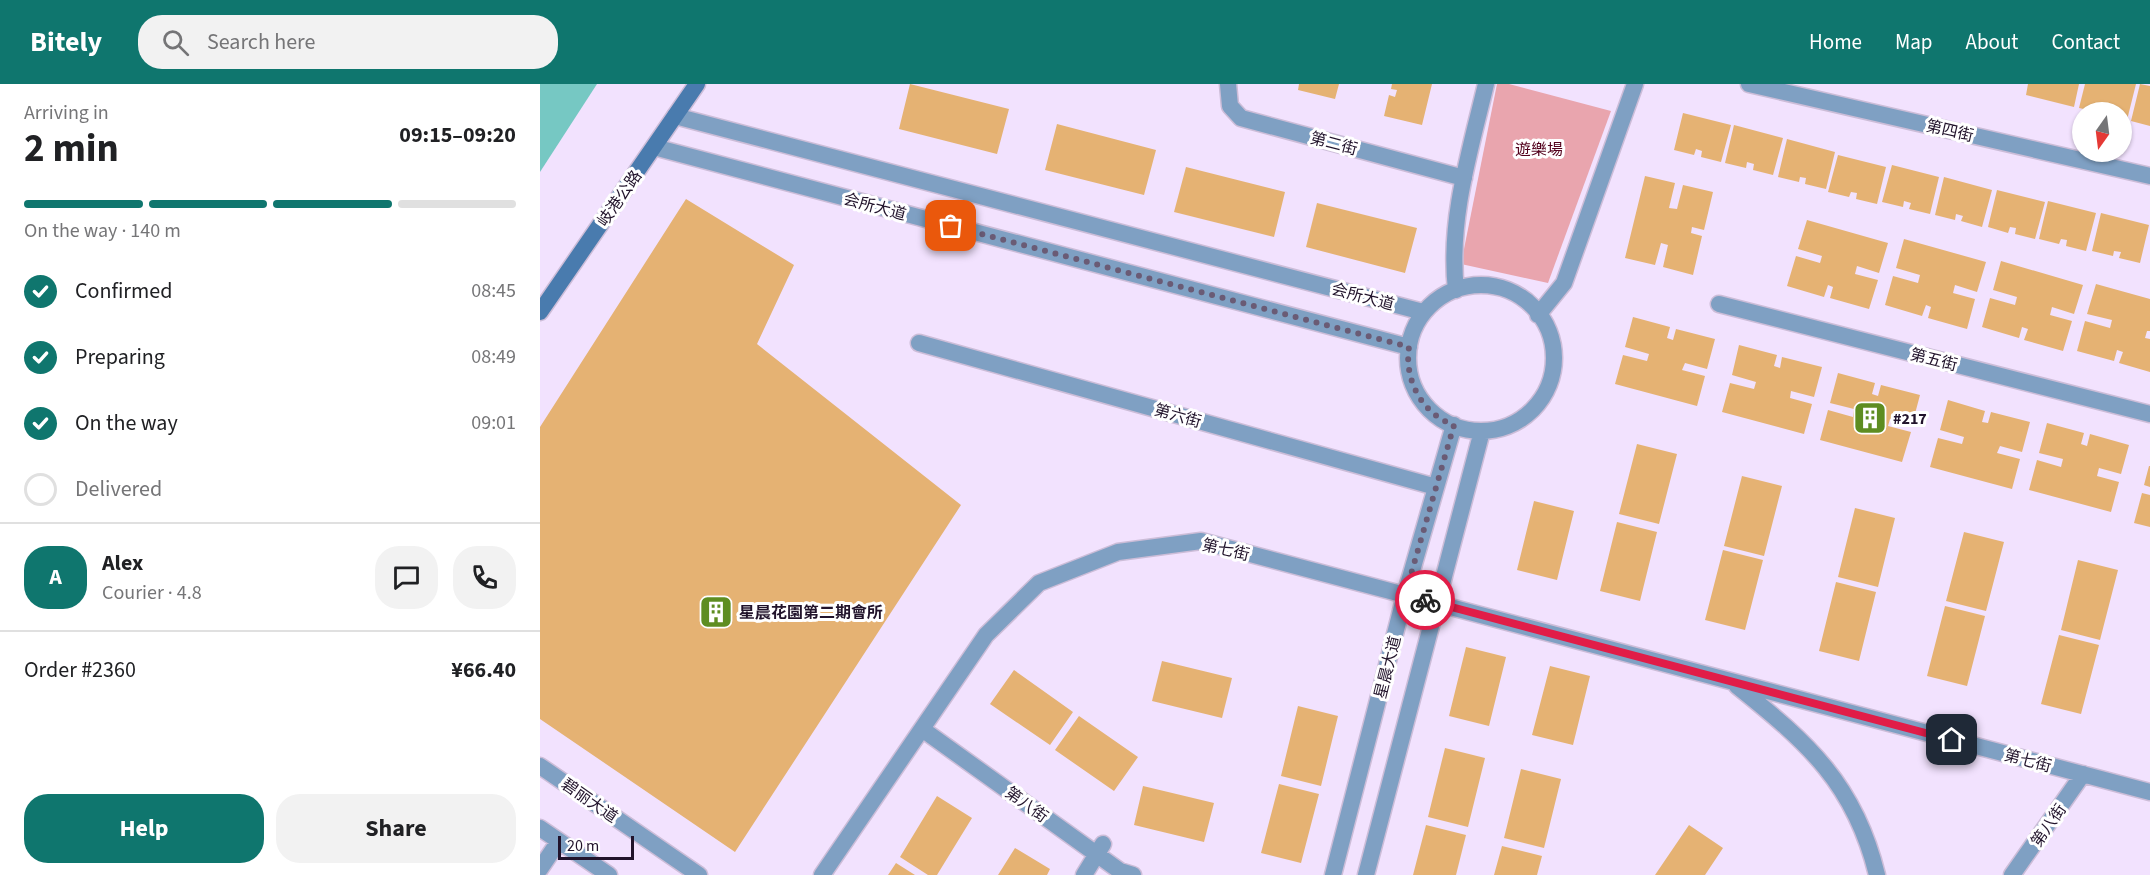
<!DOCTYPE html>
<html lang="en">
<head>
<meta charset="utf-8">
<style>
	:root { --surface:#fff; --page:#f2f2f2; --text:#202124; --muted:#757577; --line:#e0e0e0; --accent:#0f766e }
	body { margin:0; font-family:"Source Sans 3","Noto Sans SC",sans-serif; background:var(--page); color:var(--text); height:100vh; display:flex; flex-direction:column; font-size:22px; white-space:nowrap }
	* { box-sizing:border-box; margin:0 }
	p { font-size:20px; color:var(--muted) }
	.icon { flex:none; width:33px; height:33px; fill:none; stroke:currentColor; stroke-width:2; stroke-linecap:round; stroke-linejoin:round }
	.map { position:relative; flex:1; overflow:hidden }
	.side { display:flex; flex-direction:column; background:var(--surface); width:540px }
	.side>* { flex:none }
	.needle { width:39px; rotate:194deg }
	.tools { position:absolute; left:1532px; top:18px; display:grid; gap:12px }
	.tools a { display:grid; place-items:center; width:60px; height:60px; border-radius:50%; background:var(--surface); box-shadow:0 2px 4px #0004; font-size:30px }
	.scale { position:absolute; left:18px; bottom:15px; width:76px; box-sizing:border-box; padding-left:6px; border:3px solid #21132b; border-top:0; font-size:16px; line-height:21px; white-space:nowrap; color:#21132b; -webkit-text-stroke:4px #fff; paint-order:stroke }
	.pin { position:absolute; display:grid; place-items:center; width:51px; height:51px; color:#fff; margin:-26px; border-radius:12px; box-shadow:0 3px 9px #0006 }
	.courier { position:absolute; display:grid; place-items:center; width:60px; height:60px; margin:-30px; border:4px solid #e11d48; border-radius:50%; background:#fff; color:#222; box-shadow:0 2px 8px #0007 }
	.headline em { font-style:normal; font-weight:700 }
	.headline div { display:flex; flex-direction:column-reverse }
	.headline { display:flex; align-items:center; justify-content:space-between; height:102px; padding:0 24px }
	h1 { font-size:39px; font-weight:700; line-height:45px }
	.bar { display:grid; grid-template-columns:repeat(4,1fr); gap:9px 6px; align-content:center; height:72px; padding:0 24px }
	.bar i { height:8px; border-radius:4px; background:var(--line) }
	.bar .current { background:var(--accent) }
	.bar p { grid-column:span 4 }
	.line { display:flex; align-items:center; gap:15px; padding:0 24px; border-top:2px solid var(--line) }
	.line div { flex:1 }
	.round { display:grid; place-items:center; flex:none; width:63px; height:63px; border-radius:24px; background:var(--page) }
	ol { padding:0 24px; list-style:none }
	li { display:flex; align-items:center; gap:18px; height:66px }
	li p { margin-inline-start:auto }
	li .icon { padding:6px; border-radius:50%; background:var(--accent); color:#fff; stroke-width:4 }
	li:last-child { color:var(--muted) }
	li i { width:33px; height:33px; border:3px solid var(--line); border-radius:50% }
	.primary-button { display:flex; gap:12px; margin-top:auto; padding:12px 24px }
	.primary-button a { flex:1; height:69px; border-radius:24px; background:var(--accent); color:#fff; font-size:24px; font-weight:700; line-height:69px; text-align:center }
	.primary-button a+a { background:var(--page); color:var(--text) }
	header { display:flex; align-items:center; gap:36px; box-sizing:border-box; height:84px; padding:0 30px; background:var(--accent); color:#fff }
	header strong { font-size:28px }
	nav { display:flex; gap:33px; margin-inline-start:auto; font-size:21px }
	.search { width:420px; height:54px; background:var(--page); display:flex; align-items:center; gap:15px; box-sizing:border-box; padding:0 21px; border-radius:24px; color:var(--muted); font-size:22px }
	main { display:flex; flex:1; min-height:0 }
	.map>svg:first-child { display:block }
	.green { fill:#e9a5ae }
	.water { fill:#76c8c3 }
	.building { fill:#e5b273 }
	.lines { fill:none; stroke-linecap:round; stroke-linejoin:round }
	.minor-casing { stroke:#ccbdd8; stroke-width:19 }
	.secondary-casing { stroke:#ccbdd8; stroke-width:19 }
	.minor { stroke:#7fa0c3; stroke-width:16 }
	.secondary { stroke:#497bae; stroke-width:16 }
	.done { stroke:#6a5b75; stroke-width:6; stroke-dasharray:0 10.8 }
	.route { stroke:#e11d48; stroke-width:8 }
	.labels { text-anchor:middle; stroke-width:6; stroke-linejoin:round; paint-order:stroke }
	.street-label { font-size:16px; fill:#21132b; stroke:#fff }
	.park-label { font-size:16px; fill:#52011c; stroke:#fff }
	.poi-label { font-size:16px; font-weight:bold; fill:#21132b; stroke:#fff; text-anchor:start }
</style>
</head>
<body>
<header>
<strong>Bitely</strong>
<div class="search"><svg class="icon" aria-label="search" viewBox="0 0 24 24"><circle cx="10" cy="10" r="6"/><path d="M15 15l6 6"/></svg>Search here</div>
<nav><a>Home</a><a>Map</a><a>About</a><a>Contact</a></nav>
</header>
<main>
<section class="side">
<div class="headline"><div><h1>2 min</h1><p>Arriving in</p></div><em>09:15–09:20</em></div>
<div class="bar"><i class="current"></i><i class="current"></i><i class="current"></i><i></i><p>On the way · 140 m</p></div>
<ol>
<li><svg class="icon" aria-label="check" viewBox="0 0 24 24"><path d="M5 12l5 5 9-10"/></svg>Confirmed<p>08:45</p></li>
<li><svg class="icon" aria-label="check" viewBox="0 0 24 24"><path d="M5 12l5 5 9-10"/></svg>Preparing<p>08:49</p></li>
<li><svg class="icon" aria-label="check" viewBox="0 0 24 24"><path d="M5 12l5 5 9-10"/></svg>On the way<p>09:01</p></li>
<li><i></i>Delivered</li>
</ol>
<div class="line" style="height:108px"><b class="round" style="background:var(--accent);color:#fff">A</b><div><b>Alex</b><p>Courier · 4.8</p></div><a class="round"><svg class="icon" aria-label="chat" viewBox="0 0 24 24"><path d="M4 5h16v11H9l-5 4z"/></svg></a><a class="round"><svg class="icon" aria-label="phone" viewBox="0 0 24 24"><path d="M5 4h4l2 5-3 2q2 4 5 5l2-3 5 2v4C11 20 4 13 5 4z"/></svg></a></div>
<div class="line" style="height:78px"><div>Order #2360</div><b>¥66.40</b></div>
<div class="primary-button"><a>Help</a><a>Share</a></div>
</section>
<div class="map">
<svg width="1610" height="791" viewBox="0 0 1610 791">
	<rect width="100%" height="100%" fill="#f2e2fe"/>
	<!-- green -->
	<path class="green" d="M957,0H969L1071,27L1008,199L921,180Z"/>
	<!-- water -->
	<path class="water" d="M0,0H57L0,88Z"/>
	<!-- building -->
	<path class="building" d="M370,0L469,25L457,70L359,45Z
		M759,0H799L795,15L758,6Z
		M852,0H892L882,41L844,32L849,11L855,13L857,6L851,5Z
		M1488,0H1539L1534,23L1486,11Z
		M1545,0H1596L1587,36L1581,34V28H1558L1539,24Z
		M1600,0L1610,2V42L1591,37Z
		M1143,29L1191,41L1181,78L1161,73L1162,67L1156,65L1154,71L1134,66Z
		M517,40L616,66L604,111L505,86Z
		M1194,41L1243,54L1233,91L1213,86L1214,80L1207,78L1206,84L1185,79Z
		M1247,55L1295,68L1286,105L1265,100L1266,94L1260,93L1259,98L1238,93Z
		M1298,71L1346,83L1337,120L1316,115L1317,109L1311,108L1309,113L1288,108Z
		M1352,81L1399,93L1390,130L1369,125L1371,119L1364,117L1363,123L1342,118Z
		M646,83L745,108L734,153L634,128Z
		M1105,92L1135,99L1129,124L1137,125L1143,101L1173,108L1164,146L1152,143L1151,149L1162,152L1153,191L1123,183L1128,161L1121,159L1115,181L1085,174Z
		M1404,93L1452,106L1442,143L1421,137L1423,132L1416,130L1415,136L1395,131Z
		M1457,106L1505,118L1495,155L1475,150L1476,144L1470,143L1468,149L1448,143Z
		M146,115L254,181L217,260L421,421L195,768L0,635V343Z
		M1508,117L1556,129L1546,167L1526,162L1527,156L1521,155L1519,160L1499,155Z
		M777,119L877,144L865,189L766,163Z
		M1561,129L1609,141L1600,179L1579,174L1581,168L1574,167L1573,172L1552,167Z
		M1267,136L1348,159L1339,189L1317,182L1315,190L1338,196L1329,225L1290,214L1293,203L1288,201L1284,213L1247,202L1256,172L1280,179L1282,172L1258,165Z
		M1364,155L1446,178L1437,208L1415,201L1413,209L1435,215L1427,245L1388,234L1391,223L1386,221L1382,232L1345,221L1353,192L1378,199L1380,191L1356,184Z
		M1461,177L1543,201L1534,230L1512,223L1510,231L1532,237L1523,267L1484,256L1488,245L1482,243L1479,254L1442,243L1450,214L1475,221L1477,213L1453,206Z
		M1556,200L1610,215V247H1607L1605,254L1610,255V288L1579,279L1583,268L1577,266L1574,277L1537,267L1545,237L1570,244L1572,236L1547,230Z
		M1093,233L1130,243L1127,254L1133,256L1136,245L1175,255L1167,285L1145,279L1142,286L1165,292L1157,322L1075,300L1083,271L1107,277L1109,270L1085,263Z
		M1199,261L1237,271L1234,282L1240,284L1242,273L1282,283L1274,313L1251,307L1250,314L1272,320L1264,350L1182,328L1190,299L1214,305L1216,298L1192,291Z
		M1298,289L1335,299L1332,310L1338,312L1341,301L1380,311L1372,341L1350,335L1348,342L1371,348L1362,378L1280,356L1288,326L1313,333L1314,325L1290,319Z
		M1408,316L1445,327L1442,338L1448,339L1451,328L1490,338L1482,368L1460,362L1457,369L1480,375L1472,405L1390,383L1398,354L1422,360L1424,353L1400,346Z
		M1507,339L1544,349L1541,360L1547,362L1550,350L1589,361L1581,390L1559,384L1557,392L1579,398L1571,428L1489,406L1497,376L1521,383L1523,375L1499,369Z
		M1097,360L1137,370L1119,440L1079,430Z
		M1609,382H1610V403L1604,401Z
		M1202,392L1242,402L1224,472L1184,462Z
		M1602,409L1610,411V443L1594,439Z
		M994,417L1034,427L1017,496L977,486Z
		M1315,424L1355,434L1338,503L1298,493Z
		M1077,438L1117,448L1100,517L1060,507Z
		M1424,448L1464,458L1446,527L1406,517Z
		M1183,466L1223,476L1205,546L1165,536Z
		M1538,476L1578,486L1560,556L1521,546Z
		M1296,498L1336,508L1319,577L1279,567Z
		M1405,522L1445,532L1427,602L1387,592Z
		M1519,551L1559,561L1541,630L1501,620Z
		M926,563L966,573L949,642L909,632Z
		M622,577L692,594L682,634L612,617Z
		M1010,582L1050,592L1033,661L992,651Z
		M474,586L533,628L510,661L450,620Z
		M758,622L798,632L781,702L741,692Z
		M539,632L598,673L574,707L515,666Z
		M905,664L945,674L928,743L888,733Z
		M981,685L1021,695L1004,764L964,754Z
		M739,700L779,710L761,779L721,769Z
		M603,702L674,719L664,758L594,741Z
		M397,712L432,734L397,791H388L360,773Z
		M886,741L926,751L916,791H873Z
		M1149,741L1183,764L1165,791H1115Z
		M962,762L1002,772L997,791H954Z
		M475,764L510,785L507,791H458Z
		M356,779L375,791H348Z"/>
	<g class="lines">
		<!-- minor casing -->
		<g class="minor-casing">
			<path id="minor" d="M688,0L690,22L701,34L924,94
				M1209,0L1610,92
				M135,32L883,228
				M114,63L869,263
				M868 274a73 73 0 1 1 146 0a73 73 0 1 1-146 0Z
				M916,206C908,137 930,67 946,0
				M1179,220L1610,330
				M998,231L1024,199L1095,0
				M379,259L896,403
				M1197,602C1268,659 1315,700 1337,791
				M382,645L580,787L593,791
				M0,682L159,791
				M0,744L69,791
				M0,785L19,757
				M282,791L446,551L499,499L578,468L661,457L1610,708
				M544,791L563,760
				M793,791L865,511L914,341
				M826,791L942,347
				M1472,791L1543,690"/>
		</g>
		<!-- secondary casing -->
		<g class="secondary-casing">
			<path id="secondary" d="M0,228L157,0"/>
		</g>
		<!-- minor -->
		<use href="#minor" class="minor"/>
		<!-- secondary -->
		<use href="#secondary" class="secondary"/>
	</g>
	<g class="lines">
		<!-- done -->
		<path class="done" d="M411,142L869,263C864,296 882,330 914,341L865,511L885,516"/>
		<!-- route -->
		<path class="route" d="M885,516L1412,656"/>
	</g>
	<!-- icons -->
	<defs>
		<g id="building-square" transform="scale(1.725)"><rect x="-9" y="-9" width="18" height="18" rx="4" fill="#5e8d21" stroke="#fff"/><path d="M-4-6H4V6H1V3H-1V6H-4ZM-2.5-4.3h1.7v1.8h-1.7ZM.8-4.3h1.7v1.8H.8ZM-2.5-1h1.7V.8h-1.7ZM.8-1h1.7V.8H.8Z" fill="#fff"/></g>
	</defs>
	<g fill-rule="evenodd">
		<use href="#building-square" x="1330" y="334"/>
		<use href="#building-square" x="176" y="528"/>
	</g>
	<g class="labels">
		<!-- street labels -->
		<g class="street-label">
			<text transform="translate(1410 46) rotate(13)" y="6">第四街</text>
			<text transform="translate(794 59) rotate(15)" y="6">第二街</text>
			<text transform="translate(79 114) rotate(-55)" y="6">岐港公路</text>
			<text transform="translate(335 122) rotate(15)" y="6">会所大道</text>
			<text transform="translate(823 212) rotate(15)" y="6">会所大道</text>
			<text transform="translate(1394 275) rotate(14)" y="6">第五街</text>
			<text transform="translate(638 331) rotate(16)" y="6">第六街</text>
			<text transform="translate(686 465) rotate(13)" y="6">第七街</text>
			<text transform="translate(847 583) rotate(-76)" y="6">星晨大道</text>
			<text transform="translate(1488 676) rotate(15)" y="6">第七街</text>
			<text transform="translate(50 716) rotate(35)" y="6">碧丽大道</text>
			<text transform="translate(487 720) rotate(36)" y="6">第八街</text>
			<text transform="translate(1508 741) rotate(-55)" y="6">第八街</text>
		</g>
		<!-- park labels -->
		<g class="park-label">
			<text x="999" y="71">遊樂場</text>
		</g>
		<!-- poi labels -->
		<g class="poi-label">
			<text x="1353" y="340">#217</text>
			<text x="199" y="534">星晨花園第二期會所</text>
		</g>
	</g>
</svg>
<div class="tools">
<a><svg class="needle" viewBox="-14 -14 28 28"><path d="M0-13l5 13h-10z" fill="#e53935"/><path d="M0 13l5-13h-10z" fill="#757577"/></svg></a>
</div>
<div class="scale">20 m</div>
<div class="pin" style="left:411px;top:142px;background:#ea580c"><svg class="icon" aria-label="bag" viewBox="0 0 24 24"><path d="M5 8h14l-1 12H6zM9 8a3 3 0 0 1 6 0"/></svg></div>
<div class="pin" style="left:1412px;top:656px;background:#1f2937"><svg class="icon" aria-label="home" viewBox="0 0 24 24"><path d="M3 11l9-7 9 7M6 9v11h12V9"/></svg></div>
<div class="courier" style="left:885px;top:516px"><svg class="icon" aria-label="bike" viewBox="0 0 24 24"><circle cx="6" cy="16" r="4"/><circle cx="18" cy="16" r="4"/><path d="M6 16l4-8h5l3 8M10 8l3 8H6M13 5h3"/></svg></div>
</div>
</main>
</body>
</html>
